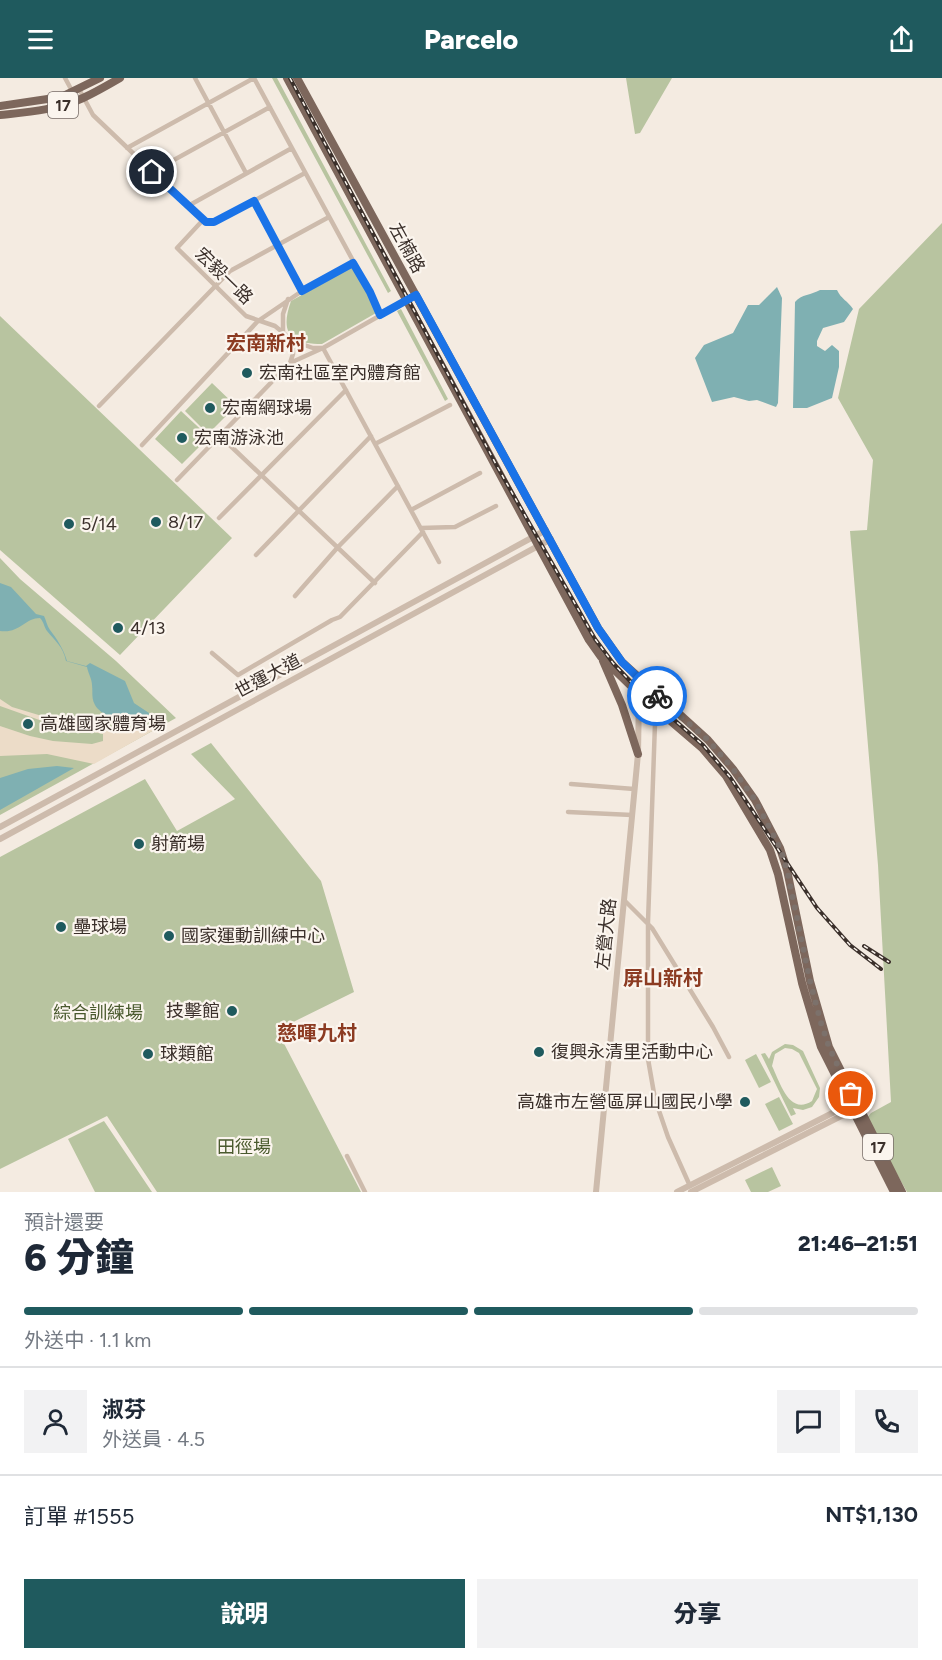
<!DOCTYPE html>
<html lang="zh-TW">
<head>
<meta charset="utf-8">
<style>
	:root { --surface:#fff; --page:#f2f2f3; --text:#1f2937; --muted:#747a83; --line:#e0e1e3; --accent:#1f5a5e }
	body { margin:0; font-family:Figtree,"Noto Sans TC",sans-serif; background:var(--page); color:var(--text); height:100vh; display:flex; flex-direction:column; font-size:22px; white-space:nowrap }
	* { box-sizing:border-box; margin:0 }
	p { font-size:20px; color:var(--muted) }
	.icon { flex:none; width:33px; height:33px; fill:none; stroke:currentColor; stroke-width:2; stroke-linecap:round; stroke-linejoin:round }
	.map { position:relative; height:1114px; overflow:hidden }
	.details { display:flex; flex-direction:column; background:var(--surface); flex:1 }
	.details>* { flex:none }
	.pin { position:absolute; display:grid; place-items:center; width:51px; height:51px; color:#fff; margin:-26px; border:3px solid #fff; border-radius:50%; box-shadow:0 2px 6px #0007 }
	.courier { position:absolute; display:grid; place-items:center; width:60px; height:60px; margin:-30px; border:4px solid #1a73e8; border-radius:50%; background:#fff; color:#222; box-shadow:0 2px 8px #0007 }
	.summary em { font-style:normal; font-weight:800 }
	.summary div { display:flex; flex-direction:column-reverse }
	.summary { display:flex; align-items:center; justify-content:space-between; height:102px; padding:0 24px }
	h1 { font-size:39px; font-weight:800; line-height:45px }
	.bar { display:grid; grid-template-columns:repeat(4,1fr); gap:9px 6px; align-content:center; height:72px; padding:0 24px }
	.bar i { height:8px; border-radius:4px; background:var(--line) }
	.bar .on { background:var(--accent) }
	.bar p { grid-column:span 4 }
	.line { display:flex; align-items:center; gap:15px; padding:0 24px; border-top:2px solid var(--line) }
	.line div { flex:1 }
	.round { display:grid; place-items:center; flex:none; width:63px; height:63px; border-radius:0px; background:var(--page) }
	.button { display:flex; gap:12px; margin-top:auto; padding:12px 24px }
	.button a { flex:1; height:69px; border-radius:0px; background:var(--accent); color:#fff; font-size:24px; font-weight:800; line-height:69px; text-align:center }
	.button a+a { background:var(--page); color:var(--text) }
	header { display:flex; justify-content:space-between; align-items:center; height:78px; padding:0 24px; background:var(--accent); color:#fff; font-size:27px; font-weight:800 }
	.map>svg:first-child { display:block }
	.green { fill:#b8c4a0; fill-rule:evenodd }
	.plaza { fill:#ecdcc8 }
	.water { fill:#7fb0b2 }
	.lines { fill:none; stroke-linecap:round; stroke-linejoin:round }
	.minor { stroke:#cdbbac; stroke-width:4.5 }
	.tertiary { stroke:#cdbbac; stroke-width:6 }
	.primary { stroke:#7d675c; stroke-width:8 }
	.rail-casing { stroke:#3b302b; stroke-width:4 }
	.rail { stroke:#fbf5ee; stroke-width:1.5; stroke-dasharray:4.5; stroke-linecap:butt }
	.done { stroke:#7c716b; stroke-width:6; stroke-dasharray:0 10.8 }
	.route { stroke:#1a73e8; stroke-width:8 }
	.poi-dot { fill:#1f5a5e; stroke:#fbf5ee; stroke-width:2 }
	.labels { text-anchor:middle; stroke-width:4.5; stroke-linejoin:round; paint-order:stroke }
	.shield { fill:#fbf5ee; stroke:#756b66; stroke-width:1.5 }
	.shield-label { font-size:16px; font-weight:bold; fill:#3b302b }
	.street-label { font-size:18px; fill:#3b302b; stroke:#fbf5ee }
	.poi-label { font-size:18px; fill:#3b302b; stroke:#fbf5ee; text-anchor:start }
	.park-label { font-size:18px; fill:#4a5a2e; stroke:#fbf5ee }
	.neighbourhood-label { font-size:20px; font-weight:bold; fill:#8c3b22; stroke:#fbf5ee }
</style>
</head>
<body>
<header><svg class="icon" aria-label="menu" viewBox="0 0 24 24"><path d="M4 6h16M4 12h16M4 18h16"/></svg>Parcelo<svg class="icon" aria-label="share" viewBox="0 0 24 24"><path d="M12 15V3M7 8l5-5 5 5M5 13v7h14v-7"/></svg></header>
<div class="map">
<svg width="942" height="1114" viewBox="0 0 942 1114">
	<rect width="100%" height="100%" fill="#f4ebe1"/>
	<!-- green -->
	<path class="green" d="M272,0H277L391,213L388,215Z
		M626,0H672L640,55L635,56Z
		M942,145V1114H907L866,1041L871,1035L891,1024L878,787L850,453L867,452L873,382L838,320L859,231Z
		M352,189L367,213L376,235L322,266C289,266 280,254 291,223Z
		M401,231L448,321L445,323L397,233Z
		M0,238L232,460L120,577L0,472Z
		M212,305L236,328L208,356L185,333Z
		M181,333L209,359L182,386L155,361Z
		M0,480L20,501L116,583L176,640L0,737Z
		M211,665L321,803L354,914L277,952L361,1114H157L107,1038L0,1091V779L145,701L177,753L235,721L191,676Z
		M785,966L793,967L803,973L820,1010L819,1019L812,1029L803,1032L793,1030L796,1036L791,1038L761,976L765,975L769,981L772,974ZM785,970L792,971L799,975L817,1011L812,1023C789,1038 780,1004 772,988L775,976Z
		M756,976L771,1004L759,1010L745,982Z
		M779,1019L793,1046L779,1053L765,1026Z
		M104,1043L152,1114H95L68,1061Z
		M772,1089L781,1108L768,1114H751L745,1102Z"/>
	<!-- plaza -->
	<path class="plaza" d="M0,621L12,629L42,638L75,645L118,650L161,648L94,686L47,676L0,678V648L30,658L53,663L92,666L103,663V656L45,644L0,628Z"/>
	<!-- water -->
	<path class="water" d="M777,209L782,220L778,325L776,329L757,322L749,323L734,319L712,324L695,280L704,267L733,255L748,227H759Z
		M820,212H837C841,221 848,223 853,231L844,244L823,250L817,263V268L825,273L832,267L839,273V289L832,320L807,330H793L795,224C801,216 812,217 820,212Z
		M0,505L11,509L36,536L44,538C46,542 47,548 50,552C57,561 64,572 67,583L86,588L90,585L125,603L134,625L149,635L148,641C133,647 103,641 95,627C91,620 93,614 92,607C92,601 88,595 87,589L66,583C63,568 55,563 47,553C44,549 44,544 40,540C25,540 19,556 0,553Z
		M57,688L74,690L0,732V700L28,691Z"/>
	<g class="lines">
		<!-- minor -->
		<path class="minor" d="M65,0L77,22
			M195,0L246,95
			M254,0L370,214L380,237
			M79,11L93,37L203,142L177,170L246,238L275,248L293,263L313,270H323L416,217
			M127,70L254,0
			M152,94L270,29
			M254,123L302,213
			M188,128L292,70
			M203,142L215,144L305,95
			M283,253V236L288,221
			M290,285L323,270L439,484
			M99,328L230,193L329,139
			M219,357L375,505
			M375,366L450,327
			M142,367L258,243L302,213L353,185
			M177,402L290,285L293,276V263
			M411,432L480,395
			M219,440L346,312
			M421,450L455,449L496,428
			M256,477L371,358
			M295,518L338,469L398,408
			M212,575L238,597L332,542L340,539L423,454
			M656,617L648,844V981L655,1021L668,1059L690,1108
			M571,706L634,711
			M568,734L632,737
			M624,822L652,850L713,949L729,979
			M347,1078L365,1114"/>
		<!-- tertiary -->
		<path class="tertiary" d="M0,749L546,452
			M0,761L551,461
			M596,1114L638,676L639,616L638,601
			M677,1114L852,1025
			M691,1114L855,1031"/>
		<!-- primary -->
		<path class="primary" d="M287,0L589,562L601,579L639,616L702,670L726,698L770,772L778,796L802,905L821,969L894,1114
			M297,0L598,550L622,584L708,662L733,691L755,722L780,770L787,792L810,903L829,969L902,1114
			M0,28L61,19L100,0
			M0,37C28,34 57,32 83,20C96,14 108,7 120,0
			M603,583L622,627L638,676"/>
		<!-- rail casing -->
		<g class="rail-casing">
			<path id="rail" d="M290,0L498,390L595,561L613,585L631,604L703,667L730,699L817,830L850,867L881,891
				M864,868L889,884"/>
		</g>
		<!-- rail -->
		<use href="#rail" class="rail"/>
	</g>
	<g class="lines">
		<!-- done -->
		<path class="done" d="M657,618L708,662L733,691L755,722L780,770L787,792L810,903L821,945L829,969L851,1016"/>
		<!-- route -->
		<path class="route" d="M152,94L206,144H214L254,123L302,213L353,185L370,214L380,237L416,217L598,550L622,584L657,618"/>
	</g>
	<!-- markers -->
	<g class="poi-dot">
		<circle cx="247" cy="295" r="6"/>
		<circle cx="210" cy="330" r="6"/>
		<circle cx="182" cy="360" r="6"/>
		<circle cx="156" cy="444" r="6"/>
		<circle cx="69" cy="446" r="6"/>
		<circle cx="118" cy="550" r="6"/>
		<circle cx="28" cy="646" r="6"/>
		<circle cx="139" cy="766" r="6"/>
		<circle cx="61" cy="849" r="6"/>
		<circle cx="169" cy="858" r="6"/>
		<circle cx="232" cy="933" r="6"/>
		<circle cx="539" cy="974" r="6"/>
		<circle cx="148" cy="976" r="6"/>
		<circle cx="745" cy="1024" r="6"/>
	</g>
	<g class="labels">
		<!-- shield labels -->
		<g class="shield">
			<rect x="48" y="14" width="30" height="26" rx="4.5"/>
			<rect x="863" y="1056" width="30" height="26" rx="4.5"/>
		</g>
		<g class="shield-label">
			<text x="63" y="33">17</text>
			<text x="878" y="1075">17</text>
		</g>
		<!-- street labels -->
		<g class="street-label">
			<text transform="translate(407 170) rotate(61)" y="6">左楠路</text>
			<text transform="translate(224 198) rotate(44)" y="6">宏毅一路</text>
			<text transform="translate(268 598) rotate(-28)" y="6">世運大道</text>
			<text transform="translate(606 856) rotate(-84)" y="6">左營大路</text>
		</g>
		<!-- poi labels -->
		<g class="poi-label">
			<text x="259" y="301">宏南社區室內體育館</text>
			<text x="222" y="336">宏南網球場</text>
			<text x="194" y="366">宏南游泳池</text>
			<text x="168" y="450">8/17</text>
			<text x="81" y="452">5/14</text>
			<text x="130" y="556">4/13</text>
			<text x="40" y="652">高雄國家體育場</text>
			<text x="151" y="772">射箭場</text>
			<text x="73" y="855">壘球場</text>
			<text x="181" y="864">國家運動訓練中心</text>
			<text x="220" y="939" text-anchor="end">技擊館</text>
			<text x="551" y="980">復興永清里活動中心</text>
			<text x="160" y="982">球類館</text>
			<text x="733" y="1030" text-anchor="end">高雄市左營區屏山國民小學</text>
		</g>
		<!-- park labels -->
		<g class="park-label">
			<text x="98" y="941">綜合訓練場</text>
			<text x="244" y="1075">田徑場</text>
		</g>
		<!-- neighbourhood labels -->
		<g class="neighbourhood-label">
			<text x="266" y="272">宏南新村</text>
			<text x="663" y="907">屏山新村</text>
			<text x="317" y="962">慈暉九村</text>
		</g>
	</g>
</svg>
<div class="pin" style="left:851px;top:1016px;background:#ea580c"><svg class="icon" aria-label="bag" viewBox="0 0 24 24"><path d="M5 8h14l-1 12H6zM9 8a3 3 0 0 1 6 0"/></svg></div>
<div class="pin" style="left:152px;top:94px;background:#1f2937"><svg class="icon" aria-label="home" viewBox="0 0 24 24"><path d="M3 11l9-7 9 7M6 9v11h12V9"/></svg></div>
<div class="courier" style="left:657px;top:618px"><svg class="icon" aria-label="bike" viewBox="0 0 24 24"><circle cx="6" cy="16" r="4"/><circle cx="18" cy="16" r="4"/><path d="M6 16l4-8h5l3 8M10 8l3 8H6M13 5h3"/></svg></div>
</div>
<section class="details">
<div class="summary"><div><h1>6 分鐘</h1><p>預計還要</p></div><em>21:46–21:51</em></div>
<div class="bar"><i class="on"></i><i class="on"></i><i class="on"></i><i></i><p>外送中 · 1.1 km</p></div>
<div class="line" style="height:108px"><a class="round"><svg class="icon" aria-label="person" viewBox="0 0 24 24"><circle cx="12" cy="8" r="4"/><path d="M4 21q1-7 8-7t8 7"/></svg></a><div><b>淑芬</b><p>外送員 · 4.5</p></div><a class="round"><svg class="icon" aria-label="chat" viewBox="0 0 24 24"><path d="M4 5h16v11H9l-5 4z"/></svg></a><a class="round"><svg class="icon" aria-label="phone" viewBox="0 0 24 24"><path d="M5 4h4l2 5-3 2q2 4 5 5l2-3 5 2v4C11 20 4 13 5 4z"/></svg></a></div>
<div class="line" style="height:78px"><div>訂單 #1555</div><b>NT$1,130</b></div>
<div class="button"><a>說明</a><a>分享</a></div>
</section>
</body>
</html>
